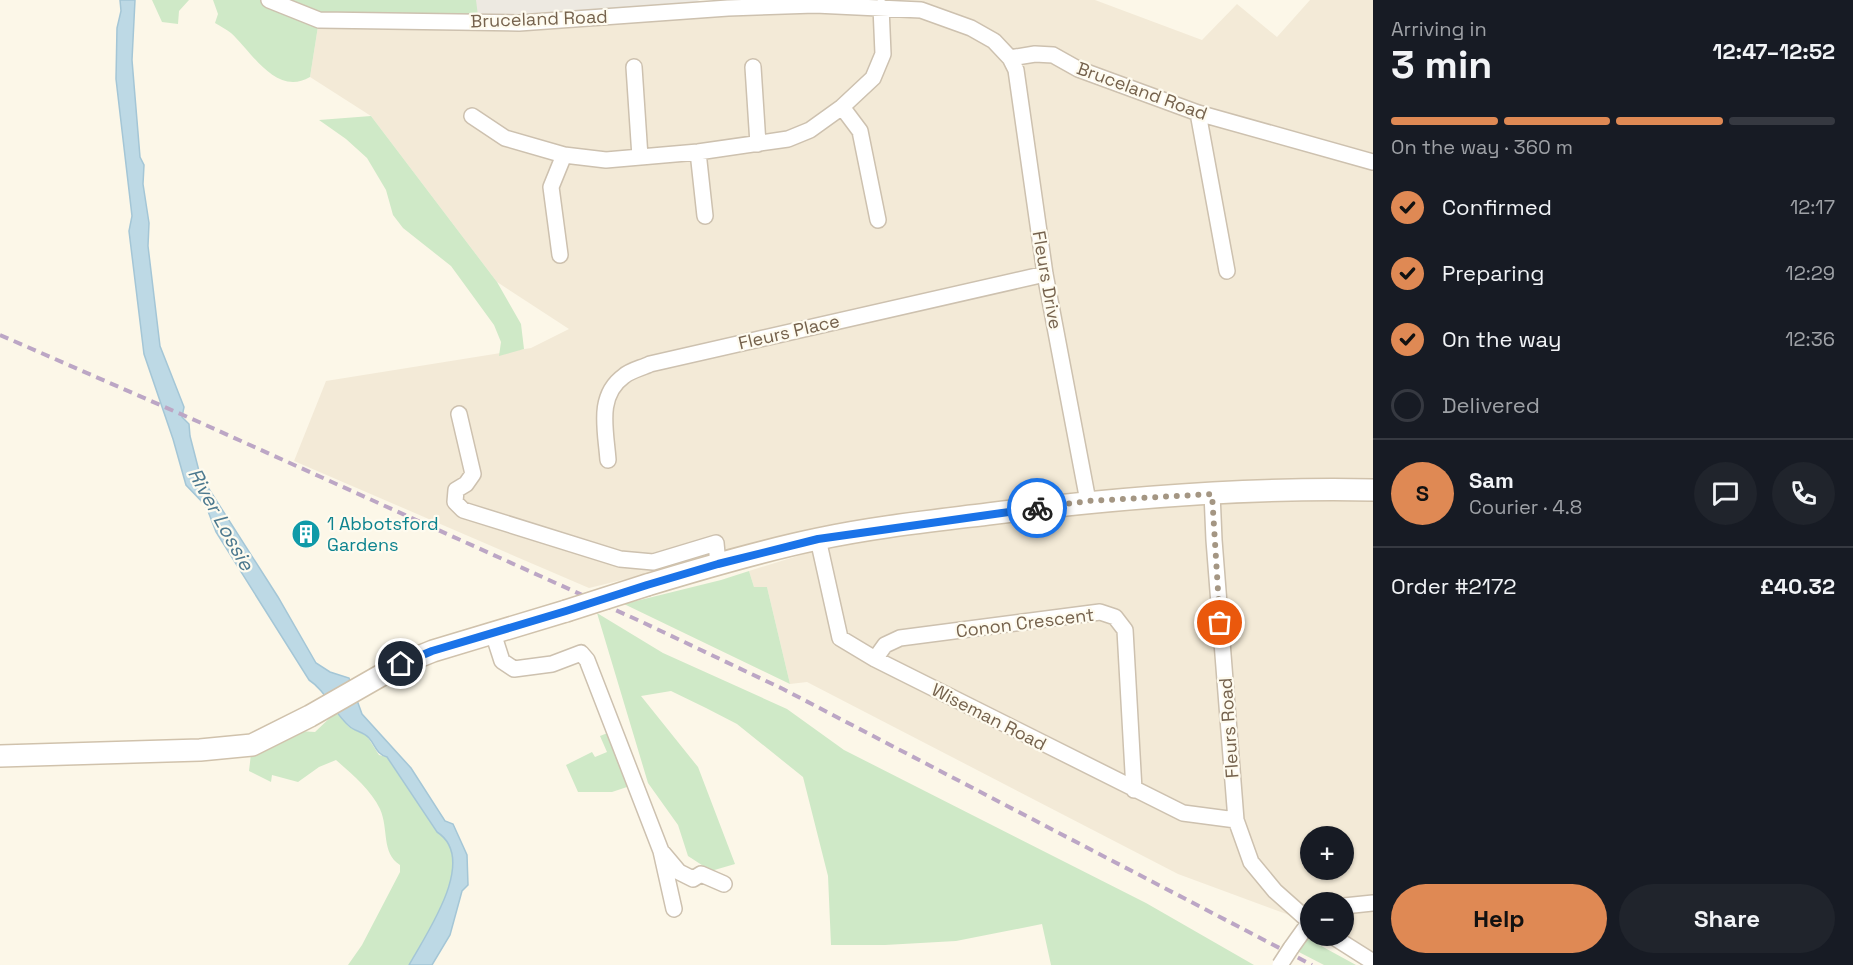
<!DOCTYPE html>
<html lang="en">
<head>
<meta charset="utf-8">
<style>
	:root { --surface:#171b24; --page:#20242c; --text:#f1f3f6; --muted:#9ea1a6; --line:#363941; --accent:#df8954 }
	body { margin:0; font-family:"Space Grotesk",sans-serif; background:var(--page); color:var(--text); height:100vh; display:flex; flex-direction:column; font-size:22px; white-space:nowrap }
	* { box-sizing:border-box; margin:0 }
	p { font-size:20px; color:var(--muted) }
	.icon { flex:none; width:33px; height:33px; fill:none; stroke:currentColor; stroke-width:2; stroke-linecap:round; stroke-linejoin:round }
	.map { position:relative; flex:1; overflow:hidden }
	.panel { display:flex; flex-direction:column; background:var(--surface); width:480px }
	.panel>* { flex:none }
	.controls { position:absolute; left:1300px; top:826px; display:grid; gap:12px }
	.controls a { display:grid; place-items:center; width:54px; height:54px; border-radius:50%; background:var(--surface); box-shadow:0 2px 4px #0004; font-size:30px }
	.pin { position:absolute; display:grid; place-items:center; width:51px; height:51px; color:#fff; margin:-26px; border:3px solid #fff; border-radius:50%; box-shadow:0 2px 6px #0007 }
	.courier { position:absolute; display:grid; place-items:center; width:60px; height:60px; margin:-30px; border:4px solid #1a73e8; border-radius:50%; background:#fff; color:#222; box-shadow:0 2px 8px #0007 }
	.overview em { font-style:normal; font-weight:700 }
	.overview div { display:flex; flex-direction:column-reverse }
	.overview { display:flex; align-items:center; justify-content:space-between; height:102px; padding:0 18px }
	h1 { font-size:39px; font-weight:700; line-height:45px }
	.bar { display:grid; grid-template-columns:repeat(4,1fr); gap:9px 6px; align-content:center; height:72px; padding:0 18px }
	.bar i { height:8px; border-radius:4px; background:var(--line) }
	.bar .current { background:var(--accent) }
	.bar p { grid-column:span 4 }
	.line { display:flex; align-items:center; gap:15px; padding:0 18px; border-top:2px solid var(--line) }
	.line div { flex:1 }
	.round { display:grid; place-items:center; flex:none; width:63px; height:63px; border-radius:32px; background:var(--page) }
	ol { padding:0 18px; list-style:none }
	li { display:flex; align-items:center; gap:18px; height:66px }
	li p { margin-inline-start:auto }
	li .icon { padding:6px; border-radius:50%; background:var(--accent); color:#111; stroke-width:4 }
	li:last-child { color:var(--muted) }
	li i { width:33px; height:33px; border:3px solid var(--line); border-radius:50% }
	.action { display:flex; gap:12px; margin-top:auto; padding:12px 18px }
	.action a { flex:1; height:69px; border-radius:36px; background:var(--accent); color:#111; font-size:24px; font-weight:700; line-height:69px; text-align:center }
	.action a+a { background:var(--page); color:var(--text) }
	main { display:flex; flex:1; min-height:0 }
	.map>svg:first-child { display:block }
	.residential { fill:#f3ead7; fill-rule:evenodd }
	.industrial { fill:#ede9e1 }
	.green { fill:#cfe9c7 }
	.water { fill:#bdd9e5; stroke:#a4c6d6; stroke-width:1.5 }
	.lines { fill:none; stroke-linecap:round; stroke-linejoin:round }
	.minor-casing { stroke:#cdc1af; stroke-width:18 }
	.secondary-casing { stroke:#d0c2ac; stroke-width:24 }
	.minor { stroke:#fff; stroke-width:15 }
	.secondary { stroke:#fff; stroke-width:21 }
	.rail { stroke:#bca6c5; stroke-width:4; stroke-dasharray:9 6; stroke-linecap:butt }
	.minor-bridge-casing { stroke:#cdc1af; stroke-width:18; stroke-linecap:butt }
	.secondary-bridge-casing { stroke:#d0c2ac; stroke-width:24; stroke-linecap:butt }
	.minor-bridge { stroke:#fff; stroke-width:15 }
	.secondary-bridge { stroke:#fff; stroke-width:21 }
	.done { stroke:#a49683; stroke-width:6; stroke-dasharray:0 10.8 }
	.route { stroke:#1a73e8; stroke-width:8 }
	.labels { text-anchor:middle; stroke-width:4.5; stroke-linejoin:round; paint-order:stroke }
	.street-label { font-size:18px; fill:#75624d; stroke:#fefbef }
	.culture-label { font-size:18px; fill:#0d838f; stroke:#fefbef; text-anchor:start }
	.water-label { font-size:20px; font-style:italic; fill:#4b788e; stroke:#fefbef }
</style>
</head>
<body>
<main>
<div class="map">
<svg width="1373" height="965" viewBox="0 0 1373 965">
	<rect width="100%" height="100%" fill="#fcf7e8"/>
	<!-- residential -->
	<path class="residential" d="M817,0H1095L1202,40L1237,4L1277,37L1310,0H1373V481L1071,493L950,513L680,566L589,588L294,461L326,381L531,348L569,329L497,282L371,116L310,77L319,20Z
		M1373,499V962L1344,936V903H1311V923L1178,874L807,682L790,684L767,587H754L749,571L833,545L953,527L1199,500ZM1311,837H1344V870H1311Z"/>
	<!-- industrial -->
	<path class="industrial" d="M281,0H697L713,6L519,23Z"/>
	<!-- green -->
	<path class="green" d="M152,0H189L179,11L178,24L162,22Z
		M213,0H476L478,16L319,20L310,77C276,97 252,52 231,33C226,29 220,26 215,23L218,14Z
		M371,116L497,282L521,324L524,349L499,356L501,342L494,325L451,266L403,228L393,215L386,190L367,158L346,139L319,120Z
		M749,571L754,587H767L790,684L624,604L721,580Z
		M597,613L663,653L787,709L844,750L1146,903L1254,965H1051L1042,924L956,941L885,945H831L828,876L803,777L737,724L706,708L671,691L641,696L698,767L735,864L711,871L688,856L678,825L648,783Z
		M336,712L349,727L367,736L379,755L387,757L437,832C479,859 426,934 409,965H348L362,945L400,872V865C381,853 389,829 380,809C371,790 352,774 336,760L319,767L298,782L272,775L271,782L249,771L252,745L283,730L315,732Z
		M610,732L630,786L612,792H578L566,765L592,752L595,757L607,752L600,736Z
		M1303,936L1356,965H1324L1293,949Z"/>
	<!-- water -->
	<path class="water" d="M120,0H135L132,60L140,157L144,165L143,184L149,223L148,246L160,346L184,407L182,417L189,424L190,436L200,475L278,597L316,663L330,672L349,678L362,714L411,768L445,821L453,824L467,855L468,885L462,891L450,935L432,965H409C426,934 479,859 437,832L387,757C376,754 376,746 369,738C364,732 354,731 349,726C334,713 325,690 309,680L216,532L206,506L186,485L173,439L144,354L129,231L132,216L116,79L117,28L121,11Z"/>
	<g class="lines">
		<!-- minor casing -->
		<g class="minor-casing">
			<path id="minor" d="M269,0L319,20L519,23L728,8L815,5L921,10L971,28L994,41L1010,58L1016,70L1045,274L1088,501
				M1010,58L1035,54L1053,55L1078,69L1198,113L1373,162
				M634,67L640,157
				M753,67L758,144
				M842,107L860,131L878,220
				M1198,113L1227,271
				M472,116L505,138L564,155L606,160L698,152L788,139L810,130L842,107L873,78L883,54L881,7
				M698,152L705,216
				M560,255L551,187L564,155
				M459,414L473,474L466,484L456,490L455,502L463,510L620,559L653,562L716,543L718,564
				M608,460C606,431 596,396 624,376C631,370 642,368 650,364L1045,274
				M1212,493L1214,540L1236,820L1251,862L1275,891L1311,923
				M818,539L840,638L875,659L1183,813L1236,820
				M493,633L502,661L514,669L552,664L581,653L587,660L661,851L674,909
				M875,659L885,645L900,638L1100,612L1115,617L1125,630L1134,790
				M663,853L679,872L693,879L701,874L724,884
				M1344,906L1373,903
				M1332,936L1373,962
				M1291,948L1311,920"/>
		</g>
		<!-- secondary casing -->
		<g class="secondary-casing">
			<path id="secondary" d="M647,585C703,568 760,551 818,539C874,527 932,521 988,514C1116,498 1244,487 1373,490
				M0,756L200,750L252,745L310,716L401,664L433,651L566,611"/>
		</g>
		<!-- minor -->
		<use href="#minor" class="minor"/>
		<!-- secondary -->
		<use href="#secondary" class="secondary"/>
		<!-- rail -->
		<path class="rail" d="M0,335L199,422L642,622L783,689L1312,965"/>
		<!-- minor-bridge casing -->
		<g class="minor-bridge-casing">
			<path id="minor-bridge" d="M1280,965L1291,948"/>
		</g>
		<!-- secondary-bridge casing -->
		<g class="secondary-bridge-casing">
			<path id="secondary-bridge" d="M566,611L647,585"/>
		</g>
		<!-- minor-bridge -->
		<use href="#minor-bridge" class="minor-bridge"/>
		<!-- secondary-bridge -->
		<use href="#secondary-bridge" class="secondary-bridge"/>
	</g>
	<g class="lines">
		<!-- done -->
		<path class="done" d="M1037,508L1088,501L1212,494L1220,623"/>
		<!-- route -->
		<path class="route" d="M401,664L432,651L566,611L647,585L718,564L818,539L1037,508"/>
	</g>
	<!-- icons -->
	<defs>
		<g id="building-disc" transform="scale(1.5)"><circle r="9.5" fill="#0f9aa8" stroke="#fefbef"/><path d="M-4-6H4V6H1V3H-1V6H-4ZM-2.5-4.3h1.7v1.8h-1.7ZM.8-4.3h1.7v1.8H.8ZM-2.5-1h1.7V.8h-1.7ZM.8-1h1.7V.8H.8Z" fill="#fff"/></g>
	</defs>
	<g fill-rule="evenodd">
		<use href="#building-disc" x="306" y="534"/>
	</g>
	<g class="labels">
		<!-- street labels -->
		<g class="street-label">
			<text transform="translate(539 19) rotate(-2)" y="6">Bruceland Road</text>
			<text transform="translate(1142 91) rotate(20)" y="6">Bruceland Road</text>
			<text transform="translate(1047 280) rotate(80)" y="6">Fleurs Drive</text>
			<text transform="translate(789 332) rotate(-13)" y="6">Fleurs Place</text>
			<text transform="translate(1025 623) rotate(-7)" y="6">Conon Crescent</text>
			<text transform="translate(989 717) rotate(27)" y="6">Wiseman Road</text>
			<text transform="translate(1229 728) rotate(-94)" y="6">Fleurs Road</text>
		</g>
		<!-- culture labels -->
		<g class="culture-label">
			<text x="327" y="530">1 Abbotsford<tspan x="327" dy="21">Gardens</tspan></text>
		</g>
		<!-- water labels -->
		<g class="water-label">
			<text transform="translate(221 519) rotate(61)" y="7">River Lossie</text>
		</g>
	</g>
</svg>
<div class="controls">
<a>+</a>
<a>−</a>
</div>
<div class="pin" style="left:1220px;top:623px;background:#ea580c"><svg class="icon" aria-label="bag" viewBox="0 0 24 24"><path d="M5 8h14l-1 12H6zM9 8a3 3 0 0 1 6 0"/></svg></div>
<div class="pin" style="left:401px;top:664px;background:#1f2937"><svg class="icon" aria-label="home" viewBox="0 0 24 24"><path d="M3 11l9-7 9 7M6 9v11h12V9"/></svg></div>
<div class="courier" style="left:1037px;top:508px"><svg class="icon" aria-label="bike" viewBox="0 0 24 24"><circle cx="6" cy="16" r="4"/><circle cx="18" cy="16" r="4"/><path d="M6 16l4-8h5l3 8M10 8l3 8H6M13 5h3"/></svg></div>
</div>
<section class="panel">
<div class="overview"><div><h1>3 min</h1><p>Arriving in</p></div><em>12:47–12:52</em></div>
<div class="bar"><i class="current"></i><i class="current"></i><i class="current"></i><i></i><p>On the way · 360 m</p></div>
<ol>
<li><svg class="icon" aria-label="check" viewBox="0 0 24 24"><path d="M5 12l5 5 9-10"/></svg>Confirmed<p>12:17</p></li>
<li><svg class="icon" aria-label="check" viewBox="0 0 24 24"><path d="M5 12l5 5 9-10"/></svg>Preparing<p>12:29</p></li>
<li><svg class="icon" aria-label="check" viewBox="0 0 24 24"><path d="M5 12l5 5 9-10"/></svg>On the way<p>12:36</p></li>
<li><i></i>Delivered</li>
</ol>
<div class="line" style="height:108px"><b class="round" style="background:var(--accent);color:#111">S</b><div><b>Sam</b><p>Courier · 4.8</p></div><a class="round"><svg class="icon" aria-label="chat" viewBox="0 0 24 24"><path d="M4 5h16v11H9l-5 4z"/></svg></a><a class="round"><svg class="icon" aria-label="phone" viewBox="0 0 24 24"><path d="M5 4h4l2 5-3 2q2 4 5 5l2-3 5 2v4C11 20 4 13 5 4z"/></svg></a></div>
<div class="line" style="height:78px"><div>Order #2172</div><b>£40.32</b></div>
<div class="action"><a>Help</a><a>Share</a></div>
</section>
</main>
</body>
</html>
